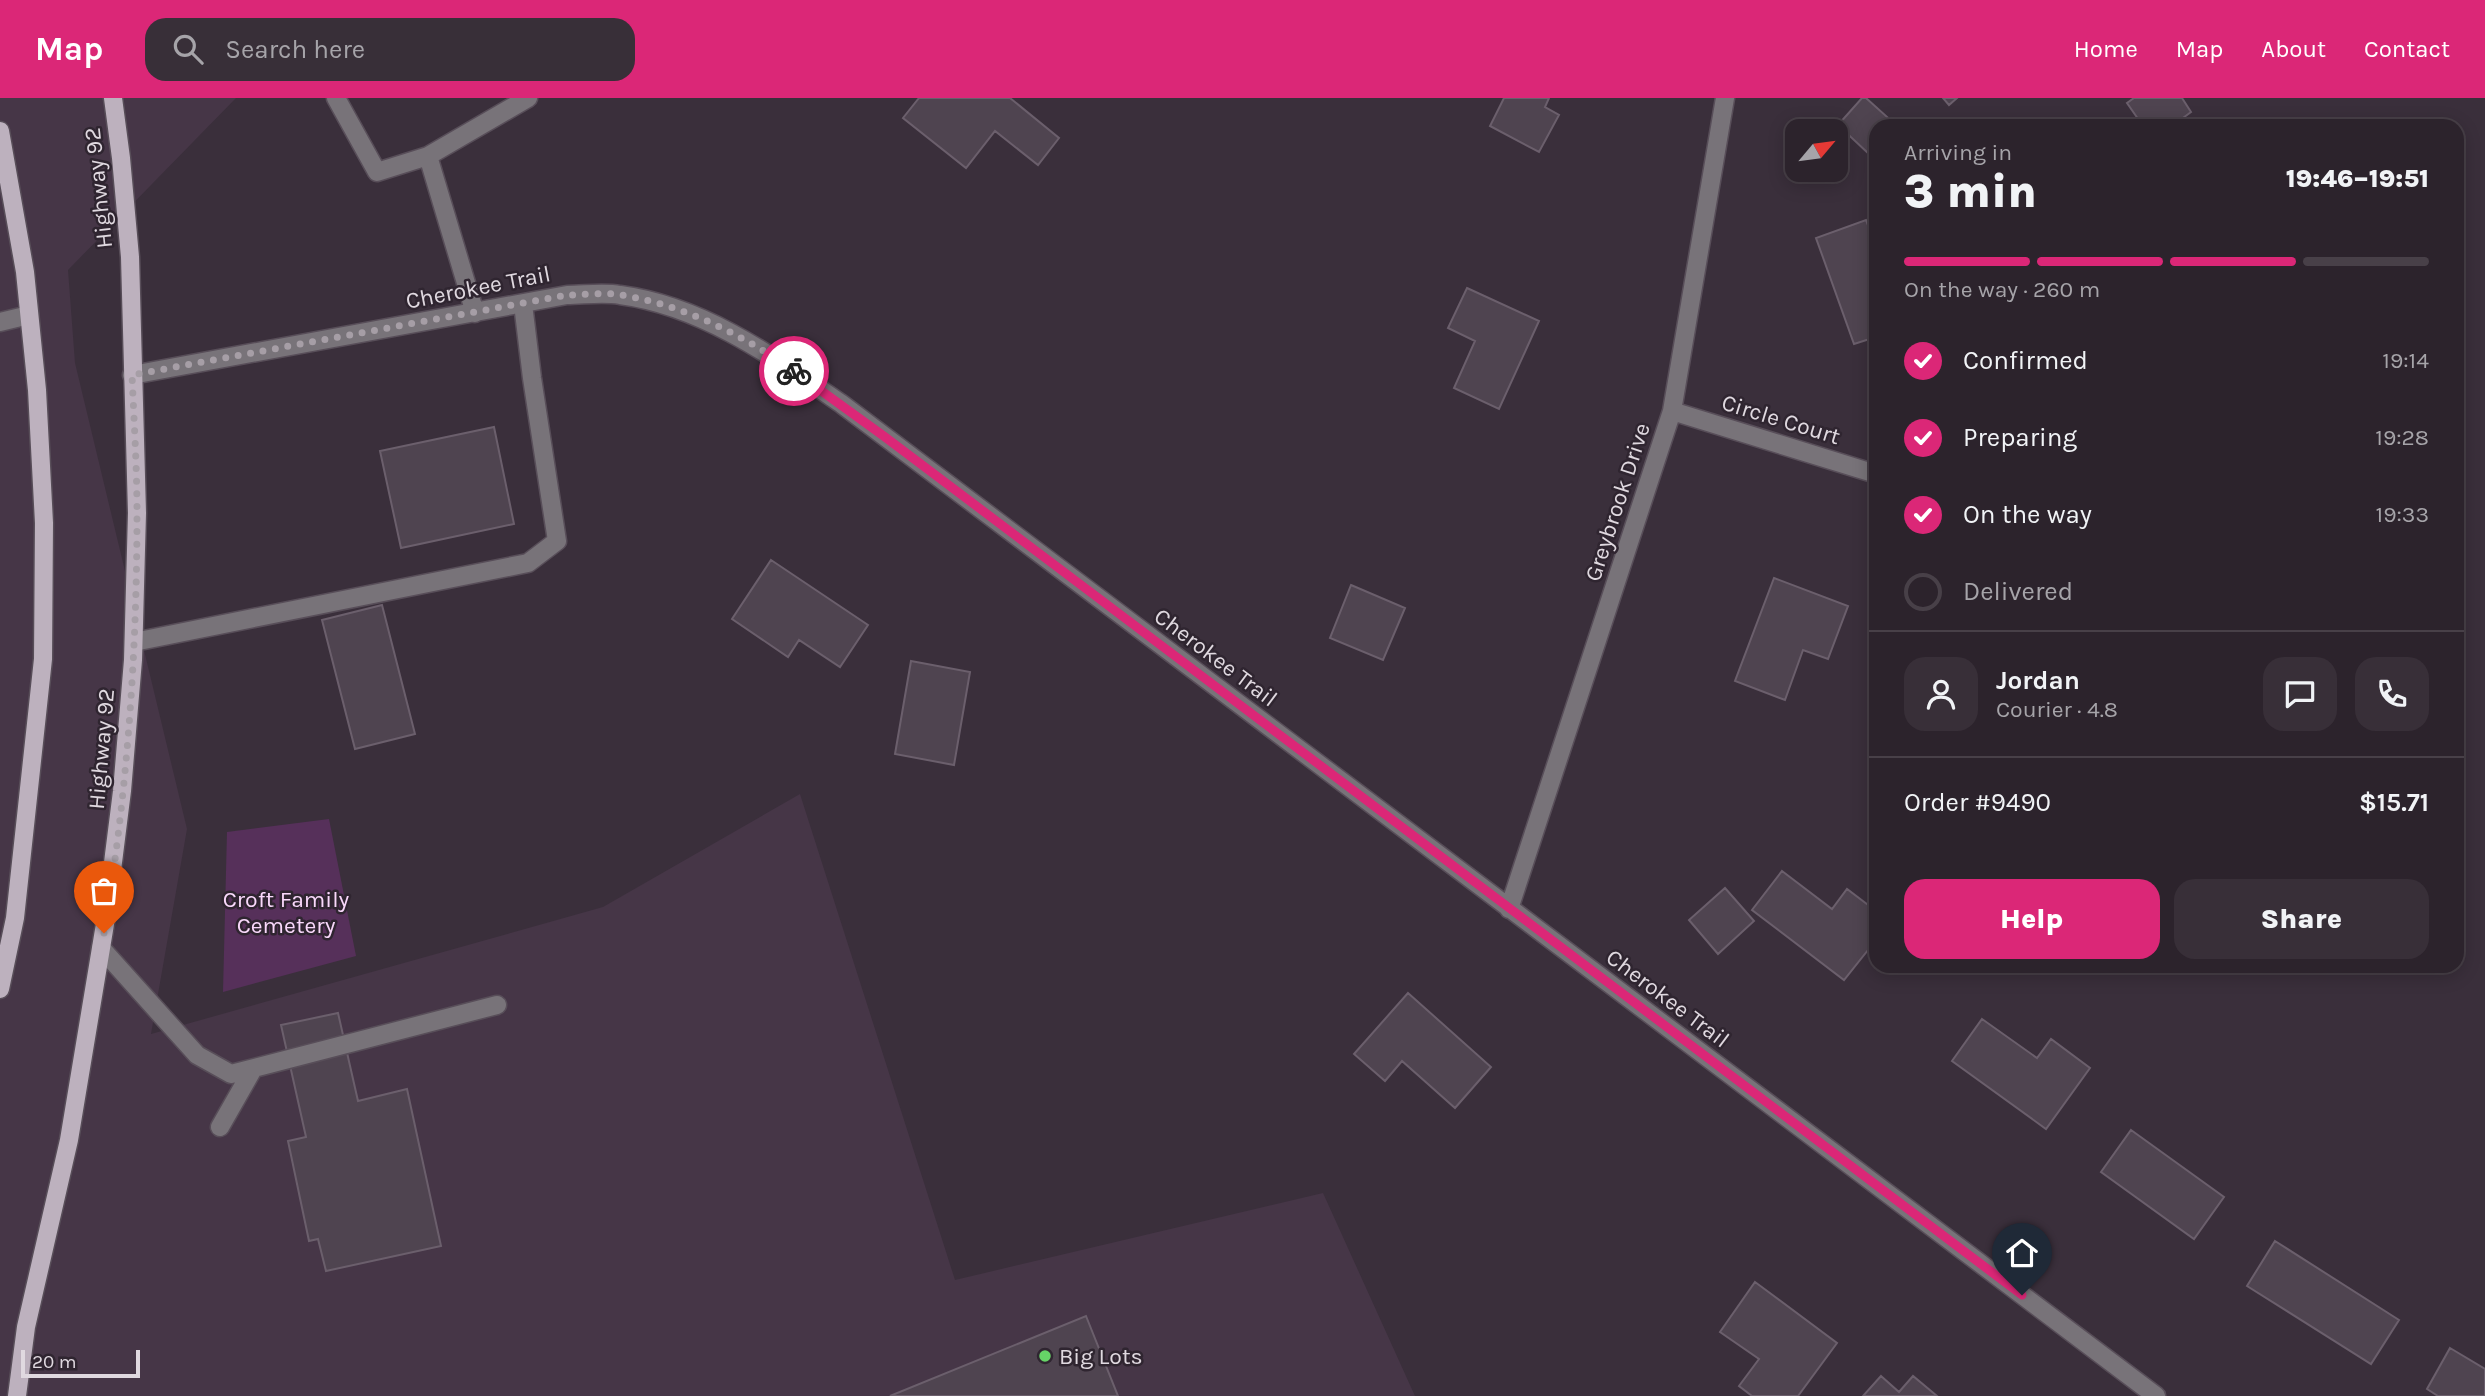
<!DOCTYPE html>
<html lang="en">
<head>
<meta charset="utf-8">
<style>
	:root { --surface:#2c232c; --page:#382f38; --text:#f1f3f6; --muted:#a6a4a9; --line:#484048; --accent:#db2777 }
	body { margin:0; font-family:Karla,sans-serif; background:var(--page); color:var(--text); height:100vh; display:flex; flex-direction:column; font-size:26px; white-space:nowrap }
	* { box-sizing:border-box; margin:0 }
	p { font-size:23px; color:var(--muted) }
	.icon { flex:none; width:38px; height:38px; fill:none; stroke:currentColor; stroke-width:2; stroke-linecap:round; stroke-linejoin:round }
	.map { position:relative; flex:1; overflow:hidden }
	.drawer { position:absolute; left:1869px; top:21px; width:595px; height:854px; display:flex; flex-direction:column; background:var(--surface); border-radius:21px; box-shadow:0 4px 18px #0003,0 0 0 2px var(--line) }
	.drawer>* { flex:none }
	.needle { width:46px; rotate:61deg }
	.buttons { position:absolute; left:1785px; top:21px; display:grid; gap:14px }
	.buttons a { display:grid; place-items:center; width:63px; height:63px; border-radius:14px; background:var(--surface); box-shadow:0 4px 18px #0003,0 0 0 2px var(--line); font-size:35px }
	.scale { position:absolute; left:21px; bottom:18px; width:119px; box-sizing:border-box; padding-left:7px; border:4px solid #e0d9e0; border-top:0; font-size:19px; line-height:24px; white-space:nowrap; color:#e0d9e0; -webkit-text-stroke:5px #2f2530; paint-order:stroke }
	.pin { position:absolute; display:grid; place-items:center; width:60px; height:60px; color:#fff; margin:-72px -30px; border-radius:50% 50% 50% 0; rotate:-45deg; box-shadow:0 0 7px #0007 }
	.pin .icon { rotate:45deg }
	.courier { position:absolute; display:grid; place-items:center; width:70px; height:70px; margin:-35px; border:5px solid #db2777; border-radius:50%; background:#fff; color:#222; box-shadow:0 2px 9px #0007 }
	.overview em { font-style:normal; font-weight:800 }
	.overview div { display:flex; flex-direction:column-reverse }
	.overview { display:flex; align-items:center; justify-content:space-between; height:119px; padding:0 35px }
	h1 { font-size:46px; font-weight:800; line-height:52px }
	.bar { display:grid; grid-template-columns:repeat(4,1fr); gap:10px 7px; align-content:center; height:84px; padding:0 35px }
	.bar i { height:9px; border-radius:5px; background:var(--line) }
	.bar .active { background:var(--accent) }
	.bar p { grid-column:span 4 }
	.line { display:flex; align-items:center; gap:18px; padding:0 35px; border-top:2px solid var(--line) }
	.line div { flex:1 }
	.round { display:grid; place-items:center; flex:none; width:74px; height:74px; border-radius:21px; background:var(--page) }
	ol { padding:0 35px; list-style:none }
	li { display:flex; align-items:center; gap:21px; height:77px }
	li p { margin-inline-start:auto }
	li .icon { padding:7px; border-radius:50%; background:var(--accent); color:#fff; stroke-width:4 }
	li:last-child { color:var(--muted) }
	li i { width:38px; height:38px; border:4px solid var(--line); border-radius:50% }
	.button { display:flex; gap:14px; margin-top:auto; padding:14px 35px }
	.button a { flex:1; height:80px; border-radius:21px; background:var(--accent); color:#fff; font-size:28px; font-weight:800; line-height:80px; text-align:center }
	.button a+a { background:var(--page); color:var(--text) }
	header { display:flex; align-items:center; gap:42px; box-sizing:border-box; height:98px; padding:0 35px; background:var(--accent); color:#fff }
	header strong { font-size:33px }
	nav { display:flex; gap:38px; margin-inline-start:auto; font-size:24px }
	.search { width:490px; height:63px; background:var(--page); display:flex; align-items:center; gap:18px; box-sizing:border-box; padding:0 24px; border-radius:21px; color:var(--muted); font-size:26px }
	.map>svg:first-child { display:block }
	.built { fill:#463647 }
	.green { fill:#56305a }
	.building { fill:#4f4450; stroke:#6b5f6c; stroke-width:2 }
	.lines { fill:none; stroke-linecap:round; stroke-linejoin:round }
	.minor-casing { stroke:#584e59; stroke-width:21 }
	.major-casing { stroke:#584e59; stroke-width:21 }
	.minor { stroke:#787379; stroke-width:18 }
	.major { stroke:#bdb1be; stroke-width:18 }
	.done { stroke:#a69ea6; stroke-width:7; stroke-dasharray:0 12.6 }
	.route { stroke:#db2777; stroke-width:9 }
	.poi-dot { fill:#66d467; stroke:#2f2530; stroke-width:2.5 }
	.labels { text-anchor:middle; stroke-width:5; stroke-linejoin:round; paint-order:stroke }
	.street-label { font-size:23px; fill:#e0d9e0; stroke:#2f2530 }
	.park-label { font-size:23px; fill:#f9d8fb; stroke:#2f2530 }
	.poi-label { font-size:23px; fill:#e0d9e0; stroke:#2f2530; text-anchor:start }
</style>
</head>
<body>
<header>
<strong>Map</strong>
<div class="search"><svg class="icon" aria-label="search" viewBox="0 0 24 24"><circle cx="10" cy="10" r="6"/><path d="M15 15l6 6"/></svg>Search here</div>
<nav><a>Home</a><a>Map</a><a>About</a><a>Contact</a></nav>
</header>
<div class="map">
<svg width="2485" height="1298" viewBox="0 0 2485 1298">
	<rect width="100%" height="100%" fill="#3a2f3b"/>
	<!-- built -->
	<path class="built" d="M0,0H236L68,172L75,265L187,731L151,936L603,809L800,696L955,1182L1323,1095L1415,1298H0Z"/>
	<!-- green -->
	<path class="green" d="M329,721L356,858L223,894L227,734Z"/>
	<!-- building -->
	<path class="building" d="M919,0H1010L1059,40L1038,67L995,33L966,70L903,20Z
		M1504,0H1549L1545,9L1559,17L1539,54L1490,28Z
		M1862,0H1866L1896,27L1876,28V48L1869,56L1838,27Z
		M1943,0H1957L1949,7Z
		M2134,0H2182L2191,14L2172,28H2143L2127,5Z
		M1866,122L1876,150V239L1854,246L1816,140Z
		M1467,190L1539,223L1499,311L1454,290L1475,243L1448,230Z
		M494,329L514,426L401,450L380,353Z
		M771,462L868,527L840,569L799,542L788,559L732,521Z
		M1774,480L1848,508L1828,561L1803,552L1785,602L1735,583Z
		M1351,487L1405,510L1383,562L1330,540Z
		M382,507L415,636L355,651L322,522Z
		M911,563L970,574L954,667L895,656Z
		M1782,773L1832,811L1847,791L1876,813V842L1844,882L1752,812Z
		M1725,790L1754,823L1718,856L1689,822Z
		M1408,895L1491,969L1455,1010L1402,963L1385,983L1354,956Z
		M338,915L358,1003L407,991L441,1148L326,1173L318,1141L309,1143L288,1043L306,1039L281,927Z
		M1982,921L2037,960L2051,941L2090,970L2046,1031L1952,963Z
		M2131,1032L2224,1099L2194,1141L2101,1074Z
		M2275,1143L2399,1222L2371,1266L2247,1188Z
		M1755,1184L1837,1245L1798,1298H1752L1739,1288L1759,1261L1720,1234Z
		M1086,1218L1118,1298H890Z
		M2450,1250L2485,1271V1298H2438L2427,1291Z
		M1881,1278L1899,1294L1913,1278L1937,1298H1863Z"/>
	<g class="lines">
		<!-- minor casing -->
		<g class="minor-casing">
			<path id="minor" d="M336,0L377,74L428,58
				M475,215L428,58L528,0
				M0,224L29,217
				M132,277L567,197C584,197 603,194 620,197C704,208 775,260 843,307L2156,1298
				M1672,313L1876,376
				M134,544L528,465L557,443L532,280L523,206
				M1509,811L1672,313L1725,0
				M101,850L197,957L231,976L497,907
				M220,1029L253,971"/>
		</g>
		<!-- major casing -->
		<g class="major-casing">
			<path id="major" d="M0,33L25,174L37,292L44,425L43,561L15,820L0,891
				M17,1298L26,1229L69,1042L106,820L122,693L133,562L137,415L130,159L121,60L113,0"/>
		</g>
		<!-- minor -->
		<use href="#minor" class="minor"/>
		<!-- major -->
		<use href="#major" class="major"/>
	</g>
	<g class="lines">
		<!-- done -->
		<path class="done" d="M104,835C127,697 137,555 137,416C137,370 134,323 132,277L567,197C584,197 604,194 621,197C684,207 743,237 794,273"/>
		<!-- route -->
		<path class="route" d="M794,273L885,339L2022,1197"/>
	</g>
	<!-- markers -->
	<circle class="poi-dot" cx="1045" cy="1258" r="7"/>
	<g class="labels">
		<!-- street labels -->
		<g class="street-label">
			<text transform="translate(98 90) rotate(-96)" y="8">Highway 92</text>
			<text transform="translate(478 189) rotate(-11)" y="8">Cherokee Trail</text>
			<text transform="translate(1781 321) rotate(17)" y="8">Circle Court</text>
			<text transform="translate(1617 404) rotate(-72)" y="8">Greybrook Drive</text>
			<text transform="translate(1216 559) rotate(37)" y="8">Cherokee Trail</text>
			<text transform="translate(101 651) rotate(-85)" y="8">Highway 92</text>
			<text transform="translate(1668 900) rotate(37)" y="8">Cherokee Trail</text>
		</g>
		<!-- park labels -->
		<g class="park-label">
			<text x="286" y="809">Croft Family<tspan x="286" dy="26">Cemetery</tspan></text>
		</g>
		<!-- poi labels -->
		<g class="poi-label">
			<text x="1059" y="1266">Big Lots</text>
		</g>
	</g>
</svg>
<div class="buttons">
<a><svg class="needle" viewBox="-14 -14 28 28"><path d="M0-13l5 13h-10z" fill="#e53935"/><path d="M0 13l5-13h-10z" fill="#a6a4a9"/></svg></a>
</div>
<div class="scale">20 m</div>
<div class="pin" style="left:104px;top:835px;background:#ea580c"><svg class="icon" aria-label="bag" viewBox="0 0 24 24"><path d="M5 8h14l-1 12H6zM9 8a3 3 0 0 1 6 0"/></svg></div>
<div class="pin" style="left:2022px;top:1197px;background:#1f2937"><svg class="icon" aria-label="home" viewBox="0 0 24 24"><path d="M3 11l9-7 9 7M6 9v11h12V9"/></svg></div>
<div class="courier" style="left:794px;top:273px"><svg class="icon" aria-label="bike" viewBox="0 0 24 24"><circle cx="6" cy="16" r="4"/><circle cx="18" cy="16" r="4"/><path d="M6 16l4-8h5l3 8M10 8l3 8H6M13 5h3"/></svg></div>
<section class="drawer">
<div class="overview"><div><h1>3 min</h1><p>Arriving in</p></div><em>19:46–19:51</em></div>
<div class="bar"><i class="active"></i><i class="active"></i><i class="active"></i><i></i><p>On the way · 260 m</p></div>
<ol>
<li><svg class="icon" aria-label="check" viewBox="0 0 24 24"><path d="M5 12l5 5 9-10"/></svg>Confirmed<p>19:14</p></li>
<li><svg class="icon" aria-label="check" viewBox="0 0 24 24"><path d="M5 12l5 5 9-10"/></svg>Preparing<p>19:28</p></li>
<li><svg class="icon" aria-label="check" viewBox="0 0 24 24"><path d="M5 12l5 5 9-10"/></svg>On the way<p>19:33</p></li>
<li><i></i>Delivered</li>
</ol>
<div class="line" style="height:126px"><a class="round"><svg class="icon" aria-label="person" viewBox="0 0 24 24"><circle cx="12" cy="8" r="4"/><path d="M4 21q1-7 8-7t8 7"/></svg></a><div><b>Jordan</b><p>Courier · 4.8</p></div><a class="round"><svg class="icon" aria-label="chat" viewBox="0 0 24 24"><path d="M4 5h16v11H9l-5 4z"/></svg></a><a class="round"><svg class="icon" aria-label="phone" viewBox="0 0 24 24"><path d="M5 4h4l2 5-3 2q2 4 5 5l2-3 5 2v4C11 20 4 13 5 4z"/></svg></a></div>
<div class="line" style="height:91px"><div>Order #9490</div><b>$15.71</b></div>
<div class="button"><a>Help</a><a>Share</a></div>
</section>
</div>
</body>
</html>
